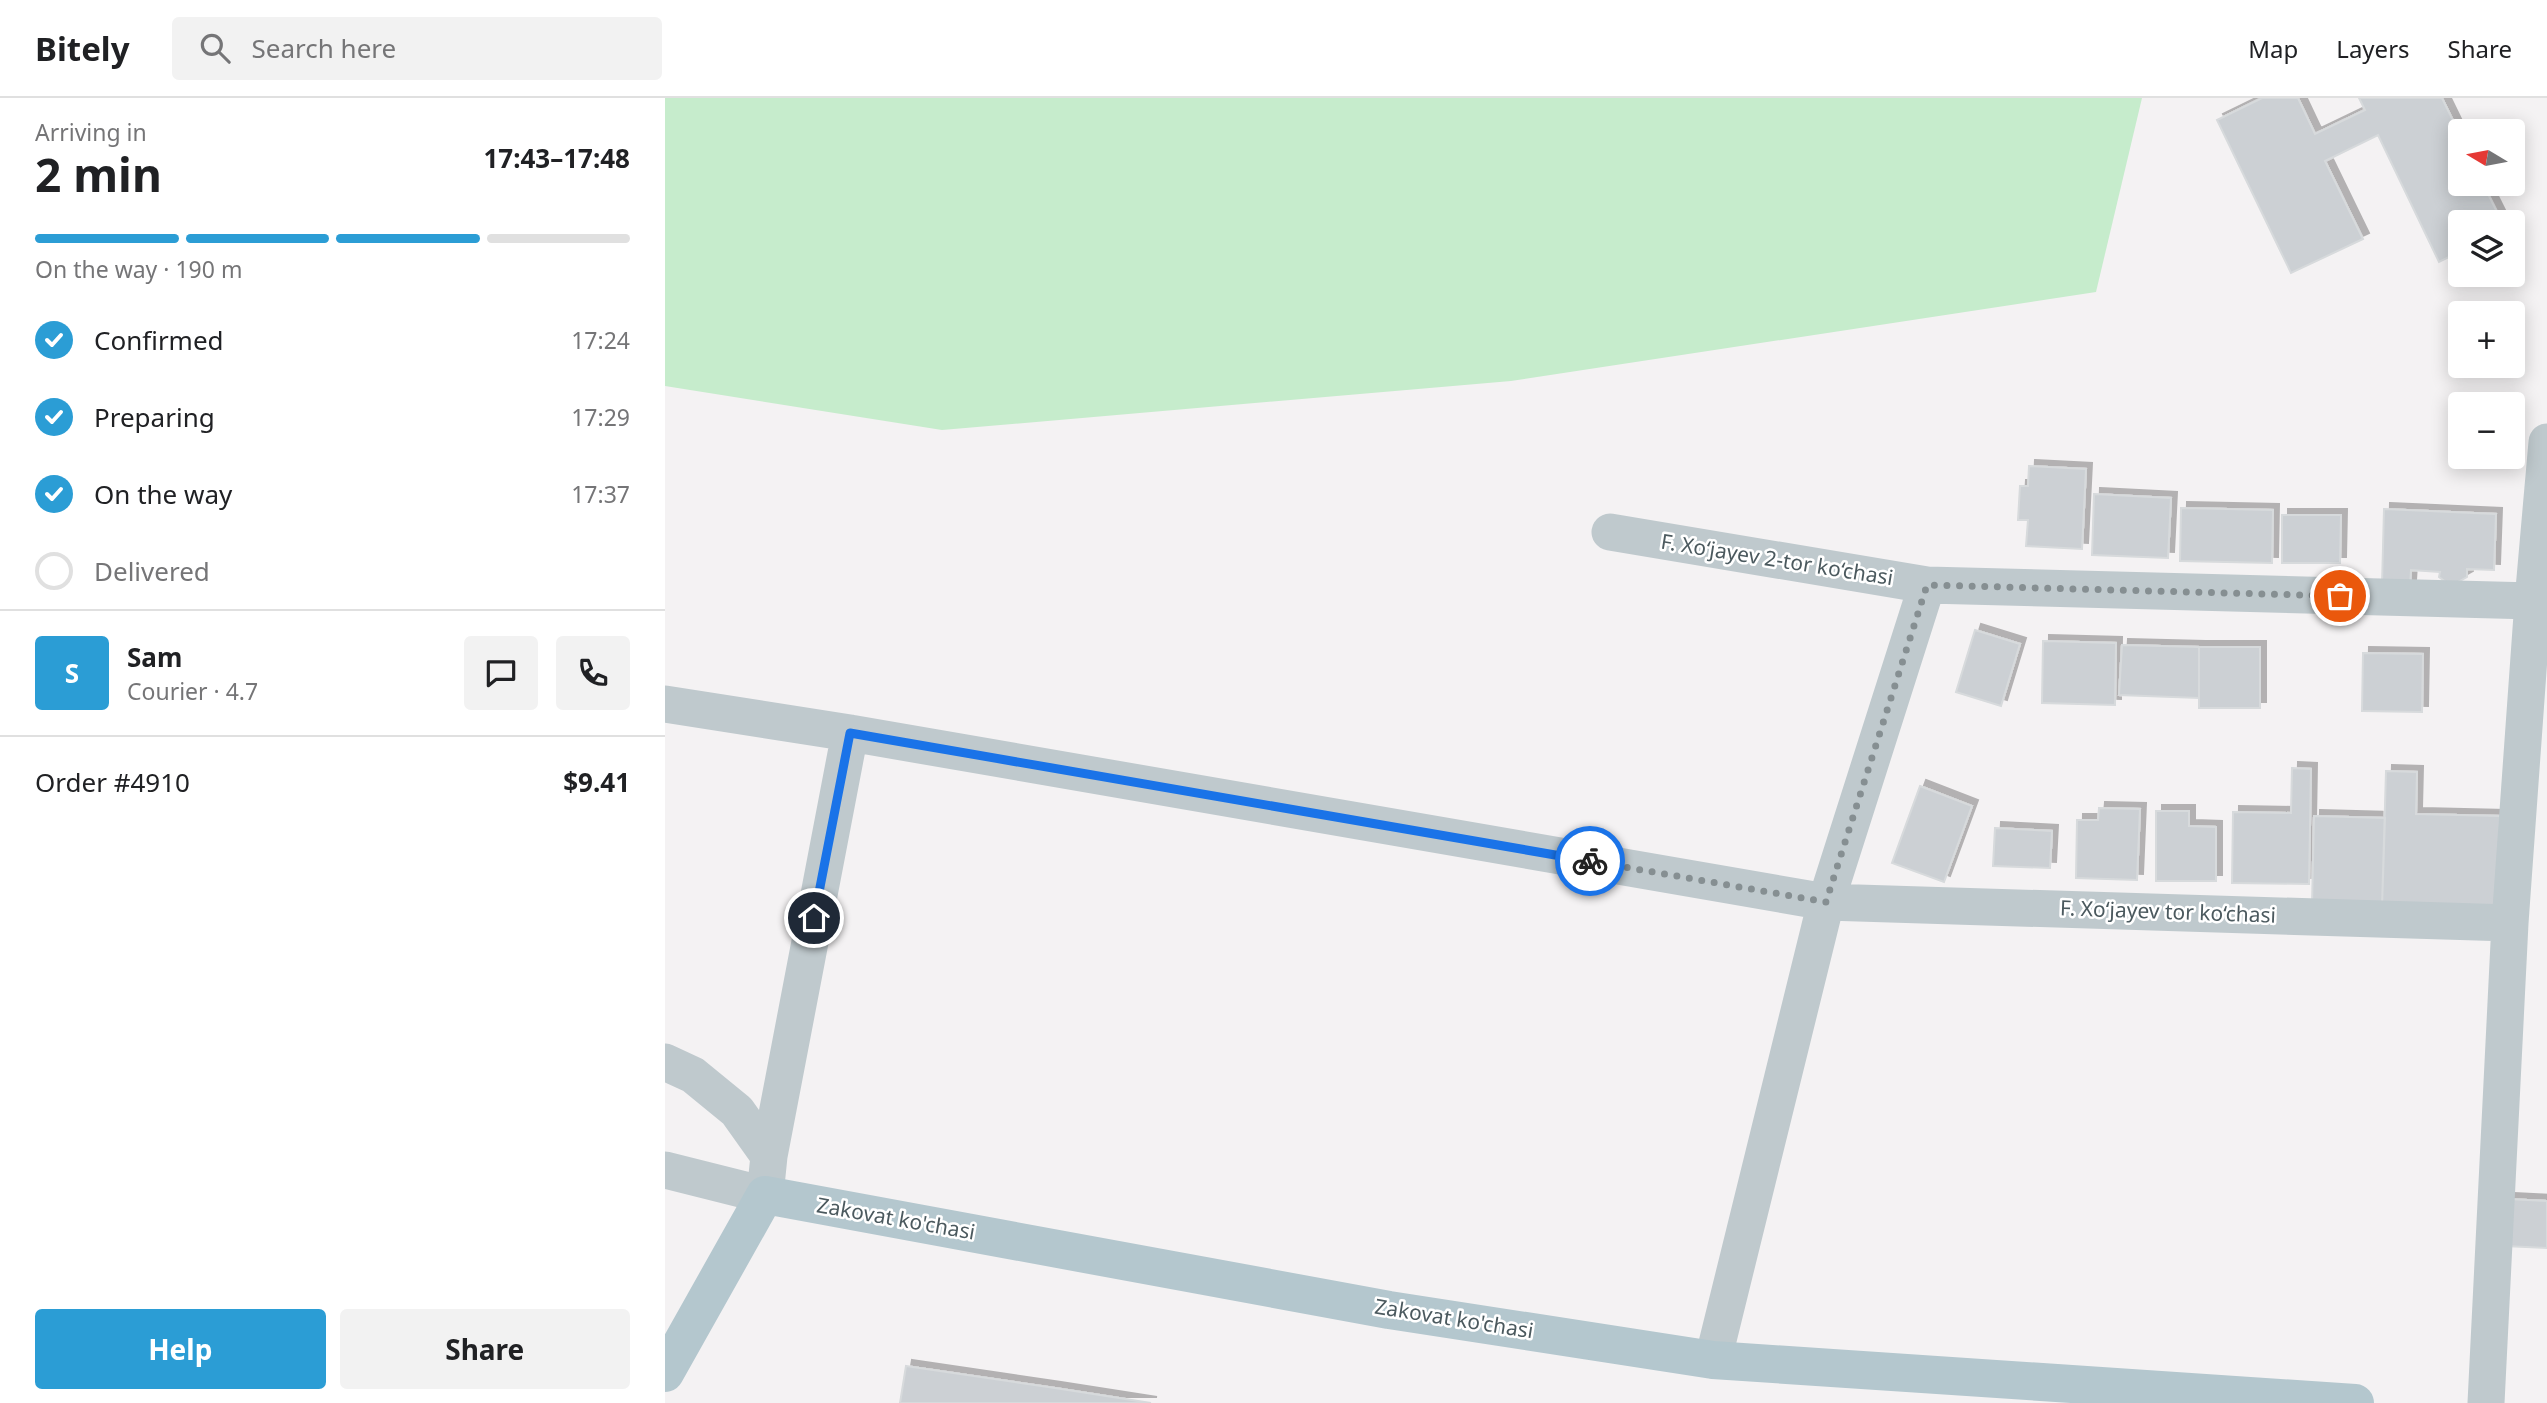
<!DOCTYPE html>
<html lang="en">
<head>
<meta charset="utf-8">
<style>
	:root { --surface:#fff; --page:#f2f2f2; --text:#202124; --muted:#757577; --line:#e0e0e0; --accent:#2b9dd5 }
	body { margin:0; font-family:"Noto Sans",sans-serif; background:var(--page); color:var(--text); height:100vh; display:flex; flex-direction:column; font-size:26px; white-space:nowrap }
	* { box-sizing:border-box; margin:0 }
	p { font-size:23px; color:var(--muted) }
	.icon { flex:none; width:38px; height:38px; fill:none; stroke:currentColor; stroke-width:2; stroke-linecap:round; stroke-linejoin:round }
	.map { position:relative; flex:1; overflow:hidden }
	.side { display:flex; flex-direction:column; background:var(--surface); width:665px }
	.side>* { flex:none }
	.needle { width:46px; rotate:280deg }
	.tools { position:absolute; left:1783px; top:21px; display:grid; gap:14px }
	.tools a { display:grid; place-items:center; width:77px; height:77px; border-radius:7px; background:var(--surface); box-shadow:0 4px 18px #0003; font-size:35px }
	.pin { position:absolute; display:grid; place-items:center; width:60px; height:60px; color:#fff; margin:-30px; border:4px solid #fff; border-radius:50%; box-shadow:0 2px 7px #0007 }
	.courier { position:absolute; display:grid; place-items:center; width:70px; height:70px; margin:-35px; border:5px solid #1a73e8; border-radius:50%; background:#fff; color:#222; box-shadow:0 2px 9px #0007 }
	.overview em { font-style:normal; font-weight:700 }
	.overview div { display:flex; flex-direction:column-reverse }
	.overview { display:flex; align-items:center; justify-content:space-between; height:119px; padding:0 35px }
	h1 { font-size:46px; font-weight:700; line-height:52px }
	.bar { display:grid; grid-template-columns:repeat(4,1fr); gap:10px 7px; align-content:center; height:84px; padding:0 35px }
	.bar i { height:9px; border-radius:5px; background:var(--line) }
	.bar .selected { background:var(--accent) }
	.bar p { grid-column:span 4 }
	.line { display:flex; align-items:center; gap:18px; padding:0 35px; border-top:2px solid var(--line) }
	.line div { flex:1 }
	.round { display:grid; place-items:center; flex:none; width:74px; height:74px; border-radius:7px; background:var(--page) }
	ol { padding:0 35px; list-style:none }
	li { display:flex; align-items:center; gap:21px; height:77px }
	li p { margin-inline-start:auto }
	li .icon { padding:7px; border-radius:50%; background:var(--accent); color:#fff; stroke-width:4 }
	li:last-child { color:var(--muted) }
	li i { width:38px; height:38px; border:4px solid var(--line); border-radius:50% }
	.primary-button { display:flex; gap:14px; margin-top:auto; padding:14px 35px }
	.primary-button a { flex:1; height:80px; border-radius:7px; background:var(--accent); color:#fff; font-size:28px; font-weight:700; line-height:80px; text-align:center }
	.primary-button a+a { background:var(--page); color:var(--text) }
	header { display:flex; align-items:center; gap:42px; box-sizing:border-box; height:98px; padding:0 35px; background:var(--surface); border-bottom:2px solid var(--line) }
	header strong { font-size:33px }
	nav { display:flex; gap:38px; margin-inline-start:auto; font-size:24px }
	.search { width:490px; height:63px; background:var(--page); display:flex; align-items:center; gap:18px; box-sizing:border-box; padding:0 24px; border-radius:7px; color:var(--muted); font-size:26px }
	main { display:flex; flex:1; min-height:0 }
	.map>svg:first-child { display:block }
	.green { fill:#c6eccc }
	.building { fill:#ccd0d4; stroke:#d7dadc; stroke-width:2; filter:url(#shadow) }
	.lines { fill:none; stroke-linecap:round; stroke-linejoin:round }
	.minor { stroke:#bfc9cd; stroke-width:37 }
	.major { stroke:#b4c7ce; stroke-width:38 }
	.done { stroke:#868f92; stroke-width:7; stroke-dasharray:0 12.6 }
	.route { stroke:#1a73e8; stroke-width:9 }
	.labels { text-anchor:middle; stroke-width:5; stroke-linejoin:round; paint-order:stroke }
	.street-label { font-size:21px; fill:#4b595e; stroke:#fff }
</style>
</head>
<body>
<header>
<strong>Bitely</strong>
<div class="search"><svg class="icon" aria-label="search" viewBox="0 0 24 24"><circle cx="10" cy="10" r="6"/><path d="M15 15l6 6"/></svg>Search here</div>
<nav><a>Map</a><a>Layers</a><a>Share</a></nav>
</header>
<main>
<section class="side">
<div class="overview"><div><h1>2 min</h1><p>Arriving in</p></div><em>17:43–17:48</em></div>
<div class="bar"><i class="selected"></i><i class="selected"></i><i class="selected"></i><i></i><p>On the way · 190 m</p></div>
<ol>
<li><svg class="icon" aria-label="check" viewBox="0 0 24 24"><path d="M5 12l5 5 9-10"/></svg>Confirmed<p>17:24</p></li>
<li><svg class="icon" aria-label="check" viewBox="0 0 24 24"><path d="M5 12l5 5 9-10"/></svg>Preparing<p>17:29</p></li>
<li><svg class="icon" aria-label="check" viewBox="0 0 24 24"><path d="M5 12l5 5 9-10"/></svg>On the way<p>17:37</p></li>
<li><i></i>Delivered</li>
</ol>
<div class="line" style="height:126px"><b class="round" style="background:var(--accent);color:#fff">S</b><div><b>Sam</b><p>Courier · 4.7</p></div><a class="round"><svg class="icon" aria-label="chat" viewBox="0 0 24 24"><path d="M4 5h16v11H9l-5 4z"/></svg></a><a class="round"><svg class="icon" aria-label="phone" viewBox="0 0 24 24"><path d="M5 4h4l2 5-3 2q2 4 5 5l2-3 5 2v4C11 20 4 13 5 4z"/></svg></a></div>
<div class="line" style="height:91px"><div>Order #4910</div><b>$9.41</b></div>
<div class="primary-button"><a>Help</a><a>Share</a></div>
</section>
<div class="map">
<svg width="1882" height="1305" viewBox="0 0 1882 1305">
	<defs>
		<filter id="shadow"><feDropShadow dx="6" dy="-6" stdDeviation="0" flood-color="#0004"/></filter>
	</defs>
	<rect width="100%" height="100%" fill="#f4f2f3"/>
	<!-- green -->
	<path class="green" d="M0,0H1477L1431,194L846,283L277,332L0,288Z"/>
	<!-- building -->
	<path class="building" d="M1597,0H1633L1650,36L1700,12L1694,0H1777L1796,39V86H1818L1837,124H1796V153L1774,164L1713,37L1660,63L1698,141L1626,175L1552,22Z
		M1364,368L1421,371L1417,451L1361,448L1363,422H1353L1355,388H1363Z
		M1429,396L1506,400L1503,460L1427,457Z
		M1516,410L1608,412L1607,465L1515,463Z
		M1719,411L1831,416L1829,472L1802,471V479L1793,484H1781L1774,479L1775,474L1746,472L1745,488L1717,487Z
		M1617,417H1676L1675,465H1617Z
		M1310,532L1355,546L1336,608L1291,594Z
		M1378,543L1451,545L1450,607L1377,605Z
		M1457,547L1534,549V600L1454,597Z
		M1534,549H1595V610H1534Z
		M1698,555L1758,556L1757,614L1697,613Z
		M1627,670L1646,671L1644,786L1567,785L1568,714L1626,715Z
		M1721,673L1752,674L1751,716L1835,718L1832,812L1717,809Z
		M1255,688L1307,708L1279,784L1227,765Z
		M1434,710L1475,711L1472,782L1411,780L1412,722H1433Z
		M1491,713H1524V728L1551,729V783H1491Z
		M1649,718L1720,720L1717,809L1647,807Z
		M1330,730L1387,733L1385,770L1328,768Z
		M1843,1101L1882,1103V1150L1840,1148Z
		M241,1268L390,1290L486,1305H235Z"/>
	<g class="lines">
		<!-- minor -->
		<path class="minor" d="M945,434L1262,487L1868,503
			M0,606L185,635L1161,804L1845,825
			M0,964L28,977L72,1013L104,1058
			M0,1072L100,1097L104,1058L185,635
			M1048,1262L1161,804L1262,487
			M1821,1305L1845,825L1868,503L1882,344"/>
		<!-- major -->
		<path class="major" d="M0,1275L100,1097L724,1212L1048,1262L1690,1305"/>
	</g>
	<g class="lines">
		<!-- done -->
		<path class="done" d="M925,763L1161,804L1262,487L1675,498"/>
		<!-- route -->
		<path class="route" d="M149,820L185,635L925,763"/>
	</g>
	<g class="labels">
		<!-- street labels -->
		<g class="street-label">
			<text transform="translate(1112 462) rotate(9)" y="7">F. Xo‘jayev 2-tor ko‘chasi</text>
			<text transform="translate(1503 814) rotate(2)" y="7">F. Xo‘jayev tor ko‘chasi</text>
			<text transform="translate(231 1121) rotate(10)" y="7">Zakovat ko'chasi</text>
			<text transform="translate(789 1221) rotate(9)" y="7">Zakovat ko'chasi</text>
		</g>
	</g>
</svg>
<div class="tools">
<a><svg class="needle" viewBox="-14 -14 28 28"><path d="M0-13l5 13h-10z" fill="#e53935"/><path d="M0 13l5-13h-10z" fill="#757577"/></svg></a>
<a><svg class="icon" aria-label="layers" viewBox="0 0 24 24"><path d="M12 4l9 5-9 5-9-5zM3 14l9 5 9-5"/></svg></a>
<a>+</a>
<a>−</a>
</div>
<div class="pin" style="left:1675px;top:498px;background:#ea580c"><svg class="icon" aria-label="bag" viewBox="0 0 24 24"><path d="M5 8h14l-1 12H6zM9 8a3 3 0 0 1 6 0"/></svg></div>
<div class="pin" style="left:149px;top:820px;background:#1f2937"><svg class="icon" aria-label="home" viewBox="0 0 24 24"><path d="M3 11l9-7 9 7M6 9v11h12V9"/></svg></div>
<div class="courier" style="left:925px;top:763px"><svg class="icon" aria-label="bike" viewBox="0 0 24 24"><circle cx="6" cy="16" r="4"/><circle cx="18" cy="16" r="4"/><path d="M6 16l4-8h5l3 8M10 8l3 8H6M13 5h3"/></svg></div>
</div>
</main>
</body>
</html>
